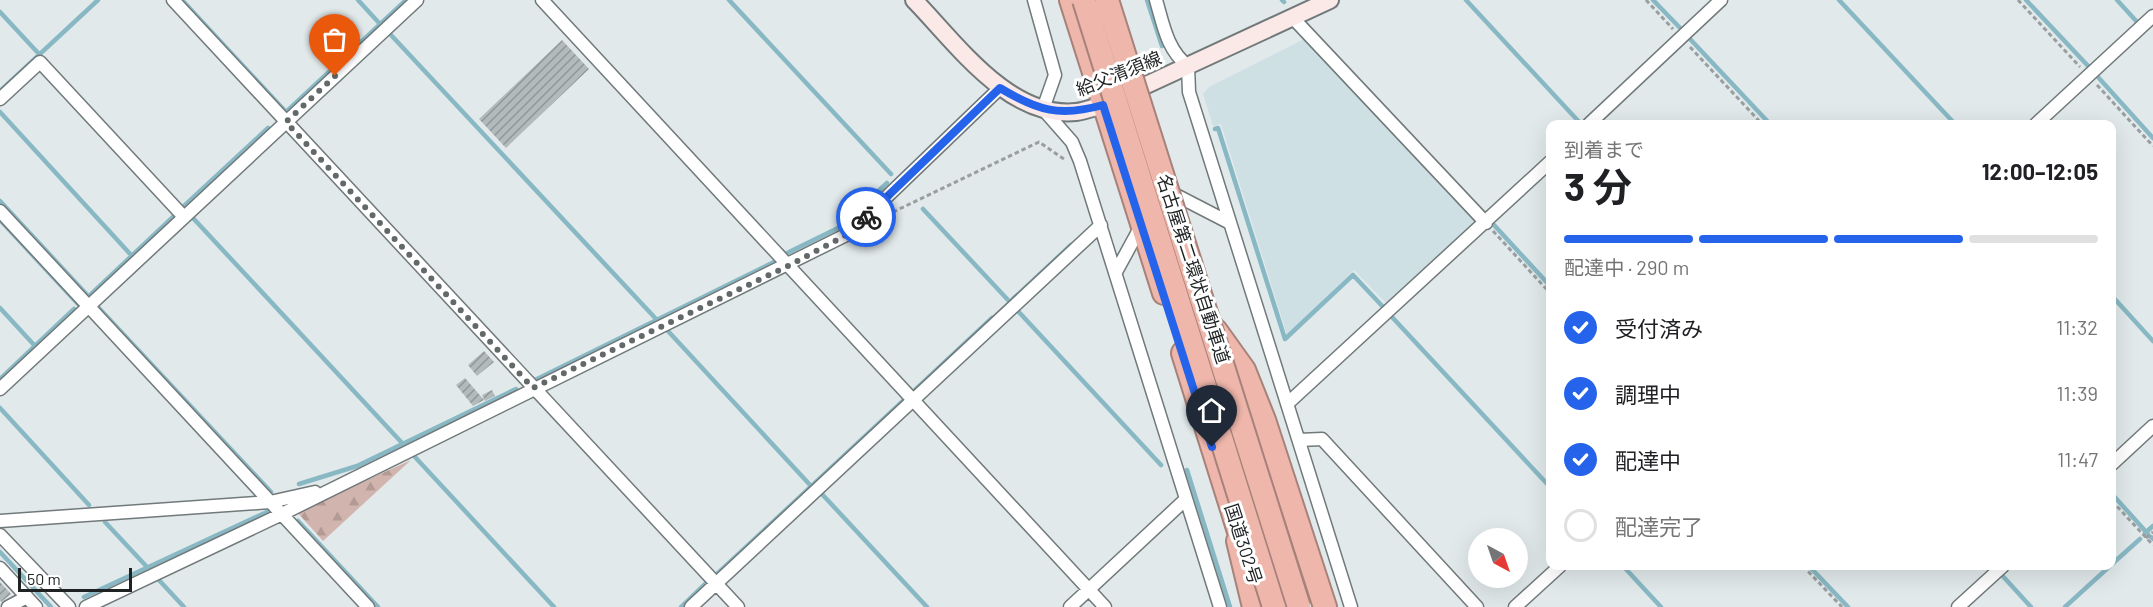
<!DOCTYPE html>
<html lang="ja">
<head>
<meta charset="utf-8">
<style>
	:root { --surface:#fff; --page:#f2f2f2; --text:#202124; --muted:#757577; --line:#e0e0e0; --accent:#2563eb }
	body { margin:0; font-family:Barlow,"Noto Sans JP",sans-serif; background:var(--page); color:var(--text); height:100vh; display:flex; flex-direction:column; font-size:22px; white-space:nowrap }
	* { box-sizing:border-box; margin:0 }
	p { font-size:20px; color:var(--muted) }
	.icon { flex:none; width:33px; height:33px; fill:none; stroke:currentColor; stroke-width:2; stroke-linecap:round; stroke-linejoin:round }
	.map { position:relative; flex:1; overflow:hidden }
	.drawer { position:absolute; left:1546px; top:120px; width:570px; height:450px; display:flex; flex-direction:column; background:var(--surface); border-radius:12px; box-shadow:0 6px 24px #0002 }
	.drawer>* { flex:none }
	.needle { width:39px; rotate:140deg }
	.controls { position:absolute; left:1468px; top:528px; display:grid; gap:12px }
	.controls a { display:grid; place-items:center; width:60px; height:60px; border-radius:50%; background:var(--surface); box-shadow:0 6px 24px #0002; font-size:30px }
	.scale { position:absolute; left:18px; bottom:15px; width:114px; box-sizing:border-box; padding-left:6px; border:3px solid #1f2223; border-top:0; font-size:16px; line-height:21px; white-space:nowrap; color:#1f2223; -webkit-text-stroke:4px #fff; paint-order:stroke }
	.pin { position:absolute; display:grid; place-items:center; width:51px; height:51px; color:#fff; margin:-62px -26px; border-radius:50% 50% 50% 0; rotate:-45deg; box-shadow:0 0 6px #0007 }
	.pin .icon { rotate:45deg }
	.courier { position:absolute; display:grid; place-items:center; width:60px; height:60px; margin:-30px; border:4px solid #2563eb; border-radius:50%; background:#fff; color:#222; box-shadow:0 2px 8px #0007 }
	.head em { font-style:normal; font-weight:700 }
	.head div { display:flex; flex-direction:column-reverse }
	.head { display:flex; align-items:center; justify-content:space-between; height:102px; padding:0 18px }
	h1 { font-size:39px; font-weight:700; line-height:45px }
	.bar { display:grid; grid-template-columns:repeat(4,1fr); gap:9px 6px; align-content:center; height:72px; padding:0 18px }
	.bar i { height:8px; border-radius:4px; background:var(--line) }
	.bar .on { background:var(--accent) }
	.bar p { grid-column:span 4 }
	ol { padding:0 18px; list-style:none }
	li { display:flex; align-items:center; gap:18px; height:66px }
	li p { margin-inline-start:auto }
	li .icon { padding:6px; border-radius:50%; background:var(--accent); color:#fff; stroke-width:4 }
	li:last-child { color:var(--muted) }
	li i { width:33px; height:33px; border:3px solid var(--line); border-radius:50% }
	.map>svg:first-child { display:block }
	.built { fill:#cee0e4 }
	.forest { fill:url(#forest-firs) }
	.lines { fill:none; stroke-linecap:round; stroke-linejoin:round }
	.stream { stroke:#88b8c4; stroke-width:4.5 }
	.building { fill:url(#building-hatch) }
	.street-casing { stroke:#71797a; stroke-width:15 }
	.secondary-casing { stroke:#71797a; stroke-width:20 }
	.highway-casing { stroke:#a6827b; stroke-width:26 }
	.path { stroke:#999fa0; stroke-width:3; stroke-dasharray:4.5 3; stroke-linecap:butt }
	.street { stroke:#fff; stroke-width:12 }
	.secondary { stroke:#fae9e6; stroke-width:16 }
	.highway { stroke:#efb6ab; stroke-width:22 }
	.highway-bridge-casing { stroke:#a6827b; stroke-width:26; stroke-linecap:butt }
	.highway-bridge { stroke:#efb6ab; stroke-width:22 }
	.done { stroke:#636869; stroke-width:6; stroke-dasharray:0 10.8 }
	.route { stroke:#2563eb; stroke-width:8 }
	.labels { text-anchor:middle; stroke-width:6; stroke-linejoin:round; paint-order:stroke }
	.street-label { font-size:18px; fill:#1f2223; stroke:#fff }
</style>
</head>
<body>
<div class="map">
<svg width="2153" height="607" viewBox="0 0 2153 607">
	<defs>
		<pattern id="forest-firs" width="22" height="20" patternUnits="userSpaceOnUse" patternTransform="scale(1.5)"><rect width="22" height="20" fill="#d2b4ae"/><path d="M5 1l3.5 6h-7zM16 11l3.5 6h-7z" fill="#b49a95"/></pattern>
		<pattern id="building-hatch" width="6" height="6" patternUnits="userSpaceOnUse" patternTransform="scale(1.5)"><rect width="6" height="6" fill="#b2babc"/><path d="M-1 1l2-2M0 6l6-6M5 7l2-2" fill="none" stroke="#909798"/></pattern>
	</defs>
	<rect width="100%" height="100%" fill="#e1e9eb"/>
	<!-- built -->
	<path class="built" d="M1306,38L1478,223L1389,306L1354,270L1287,335L1221,124L1213,126L1203,94L1209,87Z"/>
	<!-- forest -->
	<path class="forest" d="M411,460L323,541L297,512Z"/>
	<g class="lines">
		<!-- stream -->
		<path class="stream" d="M182,0L286,112L406,0
			M358,0L380,24
			M729,0L891,174
			M1147,0L1162,46
			M1282,0L1284,2
			M1466,0L1581,124
			M1653,0L1683,31
			M1839,0L1955,124
			M2026,0L2090,68L2092,66
			M2117,0L2138,23
			M0,12L39,54
			M391,35L657,320
			M1690,39L1770,124
			M2098,77L2153,138
			M0,91L98,0
			M0,112L132,256
			M1215,129L1218,128L1285,339L1353,275L1385,309
			M0,201L90,298
			M183,207L268,128
			M923,209L1008,300
			M193,218L403,444
			M0,220L79,305
			M1494,225L1551,287
			M782,251L785,254L838,228L887,183
			M2112,296L2153,341
			M87,298L174,216
			M1013,299L1071,245
			M97,306L271,492
			M0,308L35,346
			M1017,310L1161,465
			M1392,317L1551,488
			M668,331L811,486
			M532,378L535,380L774,262
			M0,379L74,309
			M915,390L992,318
			M0,408L89,505
			M415,457L554,607
			M1187,470L1230,607
			M299,484L357,466L516,389
			M821,493L927,607
			M2112,494L2148,534
			M298,521L378,607
			M105,522L147,567
			M2145,533L2153,526
			M2151,537L2153,539
			M0,552L51,607
			M2112,564L2140,539
			M1623,566L1661,607
			M1809,566L1848,607
			M1993,566H1994
			M2000,573L2031,607
			M717,574L904,400
			M158,579L184,607
			M84,597L269,511
			M681,607L706,583
			M2065,607L2110,566"/>
	</g>
	<!-- building -->
	<path class="building" d="M562,40L589,69L506,148L479,119Z
		M484,351L494,362L477,376L468,365Z
		M465,378L484,400L473,406L456,385Z
		M492,390L495,396L485,401L482,395Z
		M0,582L11,594L1,602L0,600Z"/>
	<g class="lines">
		<!-- street casing -->
		<g class="street-casing">
			<path id="street" d="M173,0L738,607
				M542,0L1105,607
				M1034,0L1055,75L1043,109L1072,142L1080,161L1220,607
				M1156,0C1163,24 1167,50 1188,66L1189,92L1351,607
				M1293,18L1486,223
				M0,99L40,62L184,217
				M1589,124L1721,0
				M2036,124L2153,16
				M1168,191L1230,223
				M0,211L368,607
				M1116,272L1141,226
				M0,389L417,0
				M1287,404L1551,161
				M1299,440L1322,439L1477,607
				M2112,464L2153,426
				M0,521L270,502L315,492
				M0,535L69,607
				M0,568L36,607
				M8,607L27,597
				M86,607L282,514L848,234L1000,88
				M691,607L1101,225
				M1070,607L1186,499
				M1515,607L1560,566
				M1958,607L2003,566"/>
		</g>
		<!-- secondary casing -->
		<g class="secondary-casing">
			<path id="secondary" d="M914,0C956,43 1009,119 1076,112C1085,111 1095,107 1103,105L1330,0"/>
		</g>
		<!-- highway casing -->
		<g class="highway-casing">
			<path id="highway" d="M1071,0L1164,293
				M1169,287L1216,331L1244,370L1264,420L1325,607
				M1183,353L1246,554
				M1238,541L1254,607"/>
		</g>
		<!-- path -->
		<path class="path" d="M1646,0L1673,29
			M2018,0L2080,67
			M1690,47L1762,124
			M2097,85L2153,146
			M893,212L1039,142L1064,159
			M1493,231L1551,294
			M2112,501L2153,545
			M2146,538L2153,532
			M1803,566L1842,607"/>
		<!-- street -->
		<use href="#street" class="street"/>
		<!-- secondary -->
		<use href="#secondary" class="secondary"/>
		<!-- highway -->
		<use href="#highway" class="highway"/>
		<!-- highway-bridge casing -->
		<g class="highway-bridge-casing">
			<path id="highway-bridge" d="M1084,0L1274,607
				M1107,0L1299,607"/>
		</g>
		<!-- highway-bridge -->
		<use href="#highway-bridge" class="highway-bridge"/>
	</g>
	<g class="lines">
		<!-- done -->
		<path class="done" d="M335,76L286,122L533,388L788,266L848,234L866,217"/>
		<!-- route -->
		<path class="route" d="M866,217L1000,88C1038,111 1060,117 1103,105L1212,447"/>
	</g>
	<g class="labels">
		<!-- street labels -->
		<g class="street-label">
			<text transform="translate(1119 74) rotate(-22)" y="6">給父清須線</text>
			<text transform="translate(1193 269) rotate(72)" y="6">名古屋第二環状自動車道</text>
			<text transform="translate(1243 544) rotate(72)" y="6">国道302号</text>
		</g>
	</g>
</svg>
<div class="controls">
<a><svg class="needle" viewBox="-14 -14 28 28"><path d="M0-13l5 13h-10z" fill="#e53935"/><path d="M0 13l5-13h-10z" fill="#757577"/></svg></a>
</div>
<div class="scale">50 m</div>
<div class="pin" style="left:335px;top:76px;background:#ea580c"><svg class="icon" aria-label="bag" viewBox="0 0 24 24"><path d="M5 8h14l-1 12H6zM9 8a3 3 0 0 1 6 0"/></svg></div>
<div class="pin" style="left:1212px;top:447px;background:#1f2937"><svg class="icon" aria-label="home" viewBox="0 0 24 24"><path d="M3 11l9-7 9 7M6 9v11h12V9"/></svg></div>
<div class="courier" style="left:866px;top:217px"><svg class="icon" aria-label="bike" viewBox="0 0 24 24"><circle cx="6" cy="16" r="4"/><circle cx="18" cy="16" r="4"/><path d="M6 16l4-8h5l3 8M10 8l3 8H6M13 5h3"/></svg></div>
<section class="drawer">
<div class="head"><div><h1>3 分</h1><p>到着まで</p></div><em>12:00–12:05</em></div>
<div class="bar"><i class="on"></i><i class="on"></i><i class="on"></i><i></i><p>配達中 · 290 m</p></div>
<ol>
<li><svg class="icon" aria-label="check" viewBox="0 0 24 24"><path d="M5 12l5 5 9-10"/></svg>受付済み<p>11:32</p></li>
<li><svg class="icon" aria-label="check" viewBox="0 0 24 24"><path d="M5 12l5 5 9-10"/></svg>調理中<p>11:39</p></li>
<li><svg class="icon" aria-label="check" viewBox="0 0 24 24"><path d="M5 12l5 5 9-10"/></svg>配達中<p>11:47</p></li>
<li><i></i>配達完了</li>
</ol>
</section>
</div>
</body>
</html>
